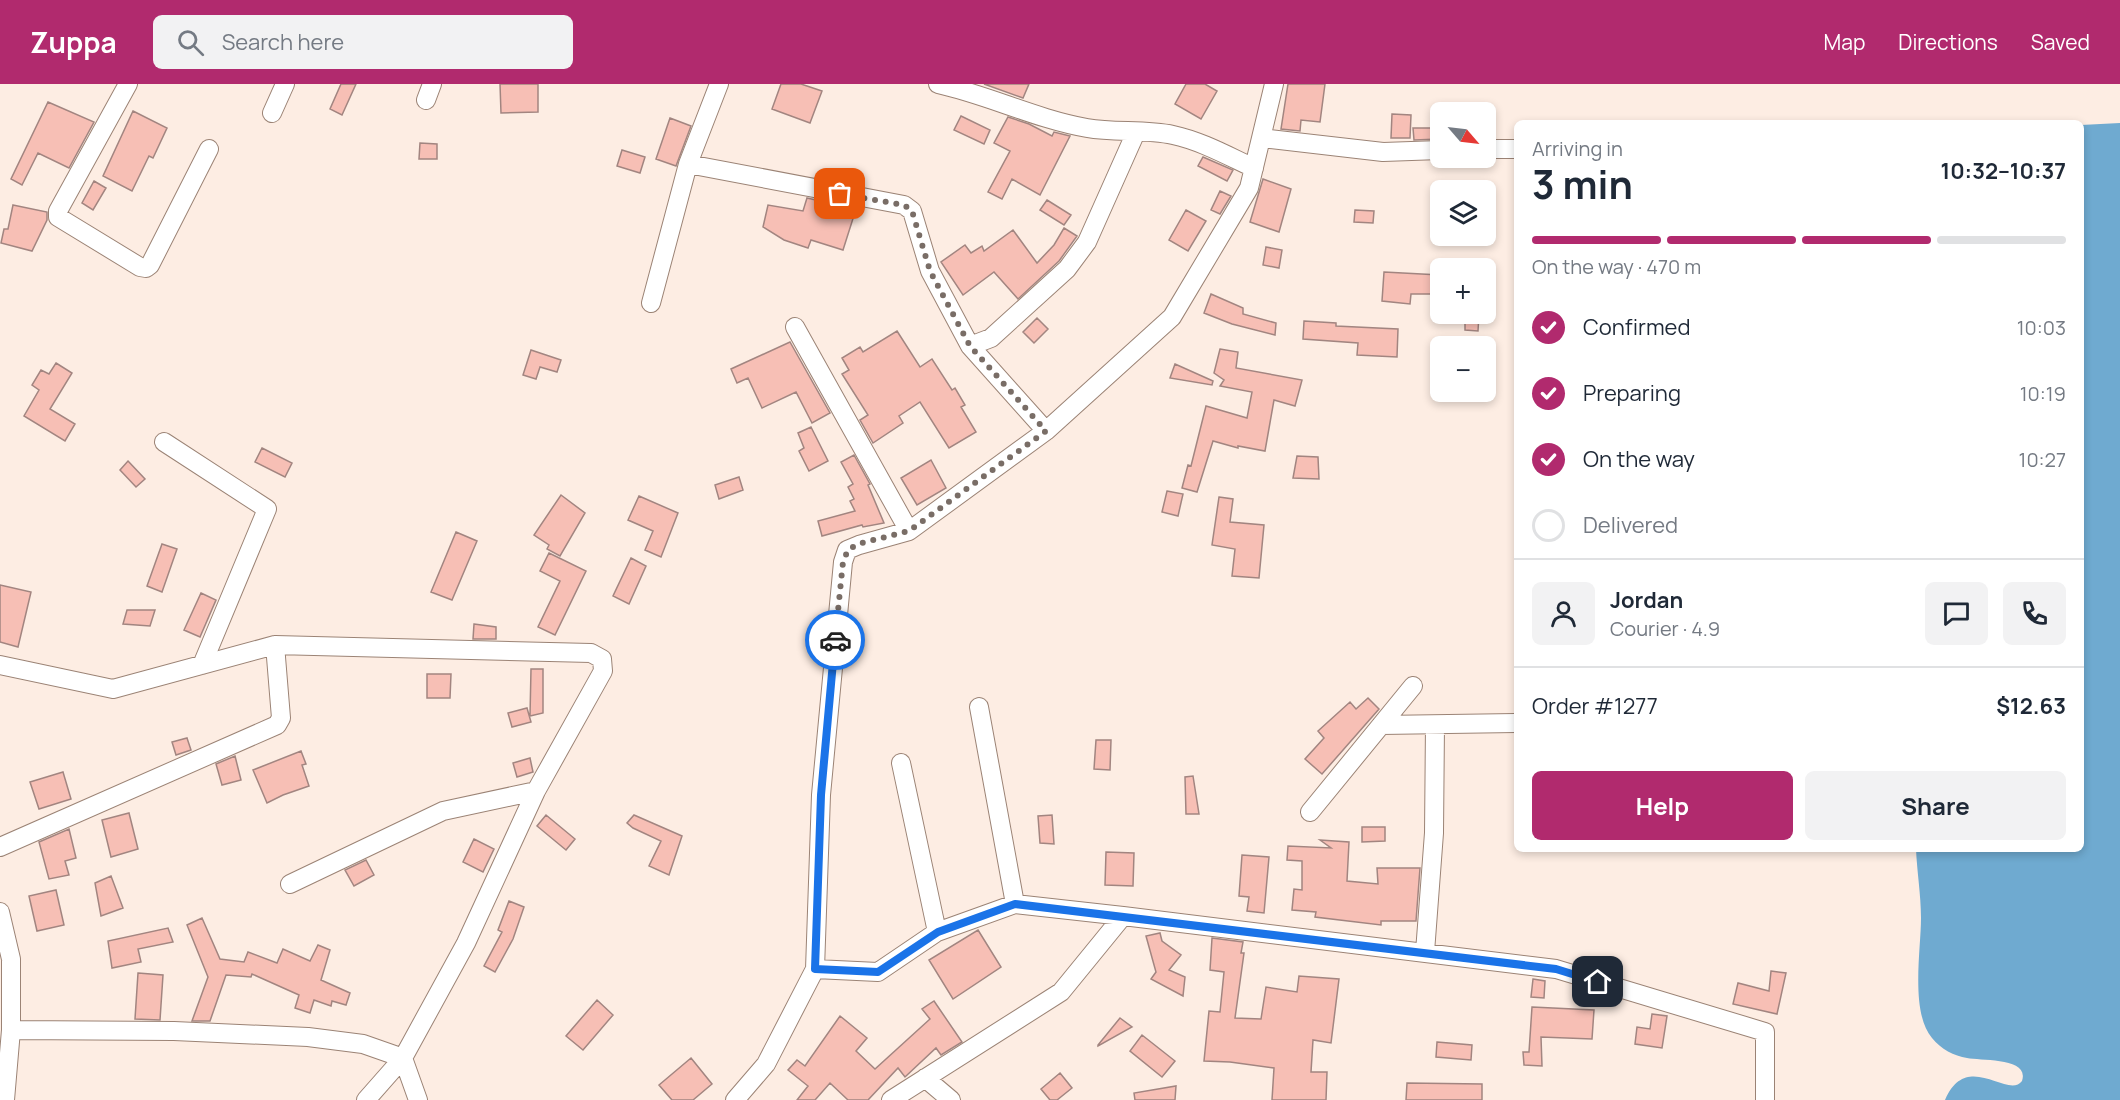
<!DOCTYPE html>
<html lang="en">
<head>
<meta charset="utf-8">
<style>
	:root { --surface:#fff; --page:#f2f2f3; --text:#1f2937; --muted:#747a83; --line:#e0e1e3; --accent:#b12a6e }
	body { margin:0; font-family:Manrope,sans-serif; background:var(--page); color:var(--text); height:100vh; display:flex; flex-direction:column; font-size:22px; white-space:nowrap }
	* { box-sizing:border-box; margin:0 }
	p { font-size:20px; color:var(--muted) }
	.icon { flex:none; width:33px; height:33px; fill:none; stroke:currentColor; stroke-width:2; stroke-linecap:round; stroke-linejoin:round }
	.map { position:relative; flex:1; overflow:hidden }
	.drawer { position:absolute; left:1514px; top:36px; width:570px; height:732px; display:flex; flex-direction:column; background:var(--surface); border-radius:9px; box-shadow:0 3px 9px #0003 }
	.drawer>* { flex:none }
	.needle { width:39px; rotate:118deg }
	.fabs { position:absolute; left:1430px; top:18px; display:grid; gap:12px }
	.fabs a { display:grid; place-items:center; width:66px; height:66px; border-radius:9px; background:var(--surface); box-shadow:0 3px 9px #0003; font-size:30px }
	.pin { position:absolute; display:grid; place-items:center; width:51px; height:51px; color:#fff; margin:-26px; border-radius:12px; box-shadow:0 3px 9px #0006 }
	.courier { position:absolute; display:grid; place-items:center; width:60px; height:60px; margin:-30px; border:4px solid #1a73e8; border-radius:50%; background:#fff; color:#222; box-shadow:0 2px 8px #0007 }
	.overview em { font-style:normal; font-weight:700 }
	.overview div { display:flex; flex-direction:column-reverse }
	.overview { display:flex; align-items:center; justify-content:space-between; height:102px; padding:0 18px }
	h1 { font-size:39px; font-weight:700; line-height:45px }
	.bar { display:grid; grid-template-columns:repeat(4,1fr); gap:9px 6px; align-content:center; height:72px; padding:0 18px }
	.bar i { height:8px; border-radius:4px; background:var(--line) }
	.bar .active { background:var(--accent) }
	.bar p { grid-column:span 4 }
	.line { display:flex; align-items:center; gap:15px; padding:0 18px; border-top:2px solid var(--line) }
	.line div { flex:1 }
	.round { display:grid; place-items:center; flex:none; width:63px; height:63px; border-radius:9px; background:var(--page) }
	ol { padding:0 18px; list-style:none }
	li { display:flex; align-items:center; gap:18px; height:66px }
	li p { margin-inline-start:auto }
	li .icon { padding:6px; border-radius:50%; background:var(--accent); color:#fff; stroke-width:4 }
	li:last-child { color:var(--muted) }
	li i { width:33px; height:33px; border:3px solid var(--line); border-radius:50% }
	.action { display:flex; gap:12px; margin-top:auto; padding:12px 18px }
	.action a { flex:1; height:69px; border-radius:9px; background:var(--accent); color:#fff; font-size:24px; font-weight:700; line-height:69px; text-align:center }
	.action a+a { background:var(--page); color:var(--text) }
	header { display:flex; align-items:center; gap:36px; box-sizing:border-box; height:84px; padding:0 30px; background:var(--accent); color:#fff }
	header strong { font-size:28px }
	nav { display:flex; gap:33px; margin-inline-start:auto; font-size:21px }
	.search { width:420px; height:54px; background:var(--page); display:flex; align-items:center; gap:15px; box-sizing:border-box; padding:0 21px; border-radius:9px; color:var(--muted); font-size:22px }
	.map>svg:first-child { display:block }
	.water { fill:#6faad0 }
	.building { fill:#f7bfb5; stroke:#a28580; stroke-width:1.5 }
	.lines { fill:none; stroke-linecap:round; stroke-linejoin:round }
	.street-casing { stroke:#9b8375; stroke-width:20 }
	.street { stroke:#fff; stroke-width:18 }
	.done { stroke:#796d66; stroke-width:6; stroke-dasharray:0 10.8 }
	.route { stroke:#1a73e8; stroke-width:8 }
</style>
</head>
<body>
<header>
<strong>Zuppa</strong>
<div class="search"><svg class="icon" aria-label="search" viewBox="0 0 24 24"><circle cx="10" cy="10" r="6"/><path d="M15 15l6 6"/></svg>Search here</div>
<nav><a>Map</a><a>Directions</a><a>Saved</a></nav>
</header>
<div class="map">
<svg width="2120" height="1016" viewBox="0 0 2120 1016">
	<rect width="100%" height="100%" fill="#fdede3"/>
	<!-- water -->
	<path class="water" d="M2120,39V1016H1945C1967,965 2008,1016 2022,997C2030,973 1981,977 1967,974C1954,972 1941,965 1932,954C1910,928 1921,866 1921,834C1921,811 1917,788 1916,765H2080L2081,41Z"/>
	<!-- building -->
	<path class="building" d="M341,0H356L342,31L330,25Z
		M500,0H538V28L501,29Z
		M781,0H801L822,7L810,39L772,25Z
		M984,0H1029L1023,14Z
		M1186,0H1205L1217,7L1201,35L1175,20Z
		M1288,0H1325L1320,38L1301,36L1300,47L1281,45Z
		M48,18L94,38L69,84L38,69L22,101L11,95Z
		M133,27L167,44L153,74L149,72L132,107L103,92Z
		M1392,30L1411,31L1410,54H1391Z
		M961,32L990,46L984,60L954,46Z
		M1008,33L1029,40L1052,52L1054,48L1070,52L1040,111L1012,95L1002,115L988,108L1010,67L994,59Z
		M670,34L691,42L676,82L656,75Z
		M1413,44H1433V48H1440V55L1414,56Z
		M420,59L437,60V75H419Z
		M622,66L645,73L640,89L617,82Z
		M1203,73L1233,86L1227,97L1198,82Z
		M1263,95L1291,105L1279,148L1250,138Z
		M94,97L106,104L93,126L82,119Z
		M1220,107L1231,112L1220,130L1211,126Z
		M807,114L856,125L843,166L811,156L808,164L784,156L763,143L768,121L803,127Z
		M1047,116L1071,131L1064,141L1040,126Z
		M13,121L47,128V136L32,167L1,159L4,145H8Z
		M1186,126L1206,137L1188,167L1169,156Z
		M1355,126L1374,127L1373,139L1354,138Z
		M1064,144L1077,152L1059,177L1018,215L994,188L963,211L941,178L965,161L971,169L982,162L984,167L1013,146L1037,179L1054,161Z
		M1266,163L1282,166L1279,184L1263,181Z
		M1384,188L1440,191V210H1411L1410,220L1382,217Z
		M1211,210L1243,224V230L1276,239L1275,251L1232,240L1204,229Z
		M1465,230H1479L1478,247L1465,246Z
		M1037,234L1048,245L1034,259L1023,248Z
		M1304,237L1336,239V242L1398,245L1397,273L1357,271L1358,259L1303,255Z
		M897,247L920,283L932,275L952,306L955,304L965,321L961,323L976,348L949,364L920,318L899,332L903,339L873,359L860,336L868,331L842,290L849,286L842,274L860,263L863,268Z
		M790,258L830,329L812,339L796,308L762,324L748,294L737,299L731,285Z
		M1220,265L1238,268L1236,284L1302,296L1295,322L1274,316L1265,367L1238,362V364L1213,357L1197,408L1182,404L1188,381L1191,382L1206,322L1247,334L1252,308L1220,302L1224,296L1214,289Z
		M531,266L561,276L557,288L540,283L536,295L523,291Z
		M56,279L72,289L50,325L75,340L65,357L24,332L39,306L32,301L41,286L49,290Z
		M1175,280L1213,297L1212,301L1170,294Z
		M811,343L828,377L809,387L799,367L804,364L798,349Z
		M262,364L292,379L285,393L255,378Z
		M854,371L870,400L868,401L884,439L863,443L862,441L822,452L818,437L855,427L850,417L854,415L848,403L853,400L841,378Z
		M1297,372L1318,373L1319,395L1293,394Z
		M931,376L946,404L917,421L901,394Z
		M128,377L145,395L136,403L120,386Z
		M739,393L743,406L719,415L715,401Z
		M1167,407L1183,410L1178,432L1162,428Z
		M561,411L585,429L560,472L547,465L549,461L534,451Z
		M639,412L678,429L661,473L645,466L653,447L628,436Z
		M1219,413L1233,415L1230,438L1264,441L1259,494L1232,492L1235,465L1212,461Z
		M456,448L477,457L452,516L431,508Z
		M162,460L177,465L162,508L147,502Z
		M549,469L586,487L555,551L538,543L560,497L540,487Z
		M631,474L646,482L629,520L613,512Z
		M0,501L31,508L18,563L0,558Z
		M201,509L216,516L200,553L184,546Z
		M127,526H155L150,542L123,540Z
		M474,540L496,543V555H473Z
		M531,585H543V629L530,632Z
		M427,590H451L450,614H427Z
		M1368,614L1379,625L1322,690L1305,675L1324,654L1318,647L1350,618L1356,625Z
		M527,624L531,638L512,643L508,629Z
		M187,654L191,666L176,671L172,658Z
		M1096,656H1111L1110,686L1094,685Z
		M301,667L306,680L302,681L309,702L283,711L267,719L253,686Z
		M235,672L241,696L222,701L216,680Z
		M530,674L533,688L517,693L513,679Z
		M63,688L71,715L39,725L30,698Z
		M1193,692L1199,730H1186L1185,693Z
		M129,729L138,765L111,773L102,736Z
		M546,731L575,755L566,766L537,742Z
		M634,731L682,752L669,791L649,782L661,757L633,744L627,739Z
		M1052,731L1054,760L1040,759L1038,732Z
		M1362,743H1385V757L1362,758Z
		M69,745L76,774L65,777L69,791L49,795L39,758Z
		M474,755L494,765L483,788L463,778Z
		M1320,756L1349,758L1347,797L1378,800L1377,784H1420L1416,837H1381V841L1315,833L1316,828L1292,826L1294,805L1302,806V777L1287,776L1288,762L1331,764Z
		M1106,768L1134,769L1133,802L1105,801Z
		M1242,771L1269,773L1264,829L1247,827L1249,813L1239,812Z
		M366,776L374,791L354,802L345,786Z
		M111,792L123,824L101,832L95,799Z
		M56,806L64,841L37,847L29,812Z
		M509,817L524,823L513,855L495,888L484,882L502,848L498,846Z
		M202,834L220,875L244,878L248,868L277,879L283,865L310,877L318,861L330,866L321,896L350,909L346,921L332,917L331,922L314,916L310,929L295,924L299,911L252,890L251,893L226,891L210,937H192L208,893L187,841Z
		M168,844L173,858L138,865L141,878L112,884L108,857Z
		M978,846L1001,883L953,915L929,876Z
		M1160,849L1162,857L1181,871L1169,886L1185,893L1183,912L1151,895L1156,888L1146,852Z
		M1212,854L1243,858L1241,869H1244L1235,934L1261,935L1266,903L1297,908L1299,892L1339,895L1331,959L1313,956L1311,988H1327L1326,1016H1272L1274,984L1230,978L1204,977L1209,927L1220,928L1224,888L1210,886Z
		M1771,887L1786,889L1777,930L1733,920L1738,899L1769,907Z
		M138,889L163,891L160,936L135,935Z
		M1533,895L1545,897L1544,914L1531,913Z
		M597,916L613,931L583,966L566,952Z
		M934,917L962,958L941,971L936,964L905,993L898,984L868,1016H848L830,999L815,1016H797L808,1002L788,986L797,976L805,982L840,932L867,954L856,967L875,985L930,935L922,925Z
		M1532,923L1594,926L1592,955L1541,953L1542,982L1524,981L1523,968H1529Z
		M1652,930L1667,932L1662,964L1635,960L1637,943L1650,945Z
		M1120,934L1132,943L1098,962V961Z
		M1142,951L1175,977L1162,993L1130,967Z
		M1437,958L1472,961L1471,976L1436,973Z
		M691,974L712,1000L693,1016H672L659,1001Z
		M1060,989L1072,1004L1057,1016H1050L1041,1005Z
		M1407,999L1482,1000V1016H1406Z
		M1176,1002L1175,1016H1135L1134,1009Z"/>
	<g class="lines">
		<!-- street casing -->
		<g class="street-casing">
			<path id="street" d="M128,0L58,127V133L140,183L146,184L150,181L209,65
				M938,0C988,11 1036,35 1087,44C1115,49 1145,45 1173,51C1201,57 1228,72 1254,84
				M426,16L432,0
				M272,29L285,0
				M1261,54L1383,68L1440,66
				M1485,65H1516
				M688,80L904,121L912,127L930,187L970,262L1046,347
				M651,219L688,80L719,0
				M795,243L909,447
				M970,262L991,254L1067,185L1087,158L1136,48
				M164,358L267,425L202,581
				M0,581L113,605L275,561L591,569L602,575L603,587L536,707L466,859L403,974L363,960L308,953L174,947L11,946
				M979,623L1015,820
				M1381,641L1516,639
				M901,679L937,848
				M1310,728L1413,602
				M0,763L277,641L281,634L275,561
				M290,800L443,727L536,707
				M0,828L11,875V946L5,1016
				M1425,868L1434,749L1435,641
				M815,885L878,888L937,848L1015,820L1123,832
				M925,994L951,1016
				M366,1016L403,974L418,1016
				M735,1016L766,980L815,885L821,711L843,478L847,466L859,461L909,447L1046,347L1172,233L1249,104L1274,0
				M891,1016L1061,908L1123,832L1556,885L1765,948V1016"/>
		</g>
		<!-- street -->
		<use href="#street" class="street"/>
	</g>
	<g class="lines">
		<!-- done -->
		<path class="done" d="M835,556L843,478L848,466L858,460L909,447L1046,347L970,262L930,187L912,127L904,121L840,110"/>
		<!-- route -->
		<path class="route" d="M835,556L821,711L815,885L878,888L938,848L1015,820L1556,885L1598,898"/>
	</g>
</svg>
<div class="fabs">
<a><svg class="needle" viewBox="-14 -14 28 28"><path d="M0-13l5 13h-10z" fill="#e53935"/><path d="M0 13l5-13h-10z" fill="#747a83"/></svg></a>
<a><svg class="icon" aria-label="layers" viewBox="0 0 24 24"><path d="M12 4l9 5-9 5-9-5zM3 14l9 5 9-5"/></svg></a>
<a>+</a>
<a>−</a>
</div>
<div class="pin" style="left:840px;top:110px;background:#ea580c"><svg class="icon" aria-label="bag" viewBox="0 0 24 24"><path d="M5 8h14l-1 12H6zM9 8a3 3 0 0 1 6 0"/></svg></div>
<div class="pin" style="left:1598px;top:898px;background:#1f2937"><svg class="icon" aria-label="home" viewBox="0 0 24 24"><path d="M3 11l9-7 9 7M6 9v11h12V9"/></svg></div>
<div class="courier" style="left:835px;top:556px"><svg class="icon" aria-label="car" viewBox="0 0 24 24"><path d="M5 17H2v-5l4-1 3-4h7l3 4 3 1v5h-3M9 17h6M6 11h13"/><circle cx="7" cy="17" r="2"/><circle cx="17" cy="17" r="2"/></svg></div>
<section class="drawer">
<div class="overview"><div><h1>3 min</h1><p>Arriving in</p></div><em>10:32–10:37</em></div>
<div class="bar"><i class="active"></i><i class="active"></i><i class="active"></i><i></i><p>On the way · 470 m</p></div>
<ol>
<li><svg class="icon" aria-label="check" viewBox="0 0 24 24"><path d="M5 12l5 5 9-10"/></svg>Confirmed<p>10:03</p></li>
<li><svg class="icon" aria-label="check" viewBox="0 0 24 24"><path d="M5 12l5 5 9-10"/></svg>Preparing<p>10:19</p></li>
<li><svg class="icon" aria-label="check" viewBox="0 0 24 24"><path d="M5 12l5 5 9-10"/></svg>On the way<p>10:27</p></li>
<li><i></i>Delivered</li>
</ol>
<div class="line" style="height:108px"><a class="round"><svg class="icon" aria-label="person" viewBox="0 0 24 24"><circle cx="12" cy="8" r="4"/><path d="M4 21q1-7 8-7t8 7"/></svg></a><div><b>Jordan</b><p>Courier · 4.9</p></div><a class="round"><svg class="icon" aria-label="chat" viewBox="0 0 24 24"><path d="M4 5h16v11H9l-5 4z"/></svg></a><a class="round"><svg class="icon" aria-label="phone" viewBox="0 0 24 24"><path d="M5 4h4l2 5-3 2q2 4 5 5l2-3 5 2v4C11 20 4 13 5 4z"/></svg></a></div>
<div class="line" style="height:78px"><div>Order #1277</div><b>$12.63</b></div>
<div class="action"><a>Help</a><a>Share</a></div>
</section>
</div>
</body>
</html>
